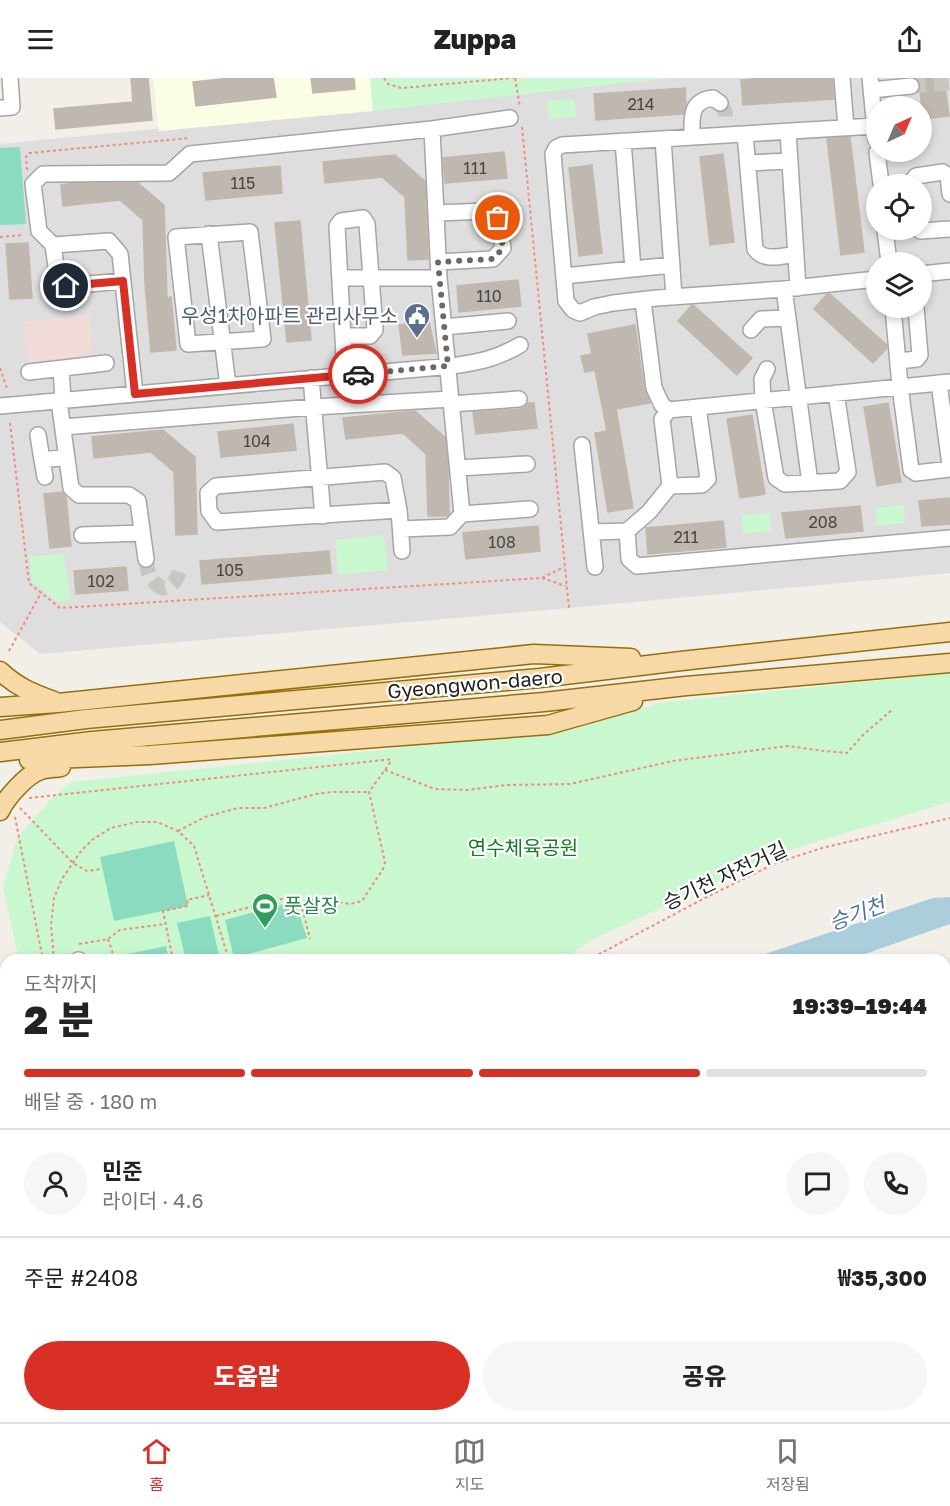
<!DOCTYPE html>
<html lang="ko">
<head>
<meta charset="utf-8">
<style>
	:root { --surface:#fff; --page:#f6f6f6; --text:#222; --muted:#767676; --line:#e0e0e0; --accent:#d93025 }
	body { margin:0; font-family:"Golos Text","Noto Sans KR",sans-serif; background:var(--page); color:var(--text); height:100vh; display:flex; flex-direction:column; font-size:22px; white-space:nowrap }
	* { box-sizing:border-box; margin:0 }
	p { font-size:20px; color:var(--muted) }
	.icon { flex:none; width:33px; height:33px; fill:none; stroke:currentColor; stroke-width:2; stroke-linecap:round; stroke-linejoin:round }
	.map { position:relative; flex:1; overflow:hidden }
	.drawer { position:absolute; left:0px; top:876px; width:951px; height:468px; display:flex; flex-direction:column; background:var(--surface); border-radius:18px 18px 0 0; box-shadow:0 3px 9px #0003 }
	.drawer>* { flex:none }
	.needle { width:39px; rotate:44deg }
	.fabs { position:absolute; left:866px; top:18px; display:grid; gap:12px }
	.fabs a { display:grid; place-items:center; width:66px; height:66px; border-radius:50%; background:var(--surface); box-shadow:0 3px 9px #0003; font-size:30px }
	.pin { position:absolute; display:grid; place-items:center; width:51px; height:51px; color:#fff; margin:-26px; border:3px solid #fff; border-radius:50%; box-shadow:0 2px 6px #0007 }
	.courier { position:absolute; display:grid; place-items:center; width:60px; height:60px; margin:-30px; border:4px solid #d93025; border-radius:50%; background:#fff; color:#222; box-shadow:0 2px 8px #0007 }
	.head em { font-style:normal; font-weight:800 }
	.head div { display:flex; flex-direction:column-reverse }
	.head { display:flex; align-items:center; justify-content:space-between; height:102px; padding:0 24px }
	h1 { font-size:39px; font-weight:800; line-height:45px }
	.bar { display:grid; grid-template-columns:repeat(4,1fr); gap:9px 6px; align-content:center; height:72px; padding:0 24px }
	.bar i { height:8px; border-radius:4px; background:var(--line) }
	.bar .current { background:var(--accent) }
	.bar p { grid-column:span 4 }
	.line { display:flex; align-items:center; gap:15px; padding:0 24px; border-top:2px solid var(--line) }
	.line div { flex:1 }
	.round { display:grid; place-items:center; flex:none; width:63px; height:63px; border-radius:32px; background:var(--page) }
	.button { display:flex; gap:12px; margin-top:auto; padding:12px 24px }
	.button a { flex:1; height:69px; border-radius:36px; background:var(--accent); color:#fff; font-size:24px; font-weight:800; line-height:69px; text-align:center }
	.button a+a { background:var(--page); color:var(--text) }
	header { display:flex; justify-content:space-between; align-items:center; height:78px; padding:0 24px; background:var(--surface); font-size:27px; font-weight:800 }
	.menu { display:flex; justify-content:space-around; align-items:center; height:84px; border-top:2px solid var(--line); background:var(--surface); font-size:16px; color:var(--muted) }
	.menu a { display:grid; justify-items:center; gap:3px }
	.menu .current { color:var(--accent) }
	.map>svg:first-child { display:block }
	.residential { fill:#dfdede; fill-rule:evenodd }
	.commercial { fill:#f0dbd9 }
	.industrial { fill:#e9dbe6 }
	.education { fill:#fcfde5 }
	.park { fill:#c9f7cf }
	.pitch { fill:#8bdbc1 }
	.water { fill:#accedc }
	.building { fill:#beb8b1; stroke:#c2b7ab; stroke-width:1.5 }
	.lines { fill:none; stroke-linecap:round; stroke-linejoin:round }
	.minor-tunnel { stroke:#c7c6c0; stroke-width:15; stroke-dasharray:15 8; stroke-linecap:butt }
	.minor-casing { stroke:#a5a5a5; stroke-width:18 }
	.major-casing { stroke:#966f09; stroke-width:21 }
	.path { stroke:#f28b78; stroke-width:2; stroke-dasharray:3 3; stroke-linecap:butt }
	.minor { stroke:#fff; stroke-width:15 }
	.major { stroke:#f7d9a7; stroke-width:18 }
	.done { stroke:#6a6967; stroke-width:6; stroke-dasharray:0 10.8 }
	.route { stroke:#d93025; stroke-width:8 }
	.labels { text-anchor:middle; stroke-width:4.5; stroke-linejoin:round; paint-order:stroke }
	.number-label { font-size:16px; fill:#484745 }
	.service-label { font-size:20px; fill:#4e5e75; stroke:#fff; text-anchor:end }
	.street-label { font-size:20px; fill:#212121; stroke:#fff }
	.park-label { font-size:20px; fill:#127c21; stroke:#fff }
	.leisure-label { font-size:20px; fill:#27864d; stroke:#fff; text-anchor:start }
	.water-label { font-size:21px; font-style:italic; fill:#4f75a5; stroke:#fff }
</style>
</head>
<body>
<header><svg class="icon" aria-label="menu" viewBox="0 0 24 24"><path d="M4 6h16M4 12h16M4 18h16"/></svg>Zuppa<svg class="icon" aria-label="share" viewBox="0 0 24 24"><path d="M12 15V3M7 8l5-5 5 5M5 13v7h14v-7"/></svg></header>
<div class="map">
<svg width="950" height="1344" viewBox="0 0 950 1344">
	<rect width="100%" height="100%" fill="#f1efe8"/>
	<!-- residential -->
	<path class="residential" d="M668,0H950V495L569,530L40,576L0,544V66L519,16ZM876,28H921V74H876ZM876,106H921V152H876ZM876,184H921V230H876Z"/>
	<!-- commercial -->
	<path class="commercial" d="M89,237L93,280L28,287L23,244Z"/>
	<!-- industrial -->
	<path class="industrial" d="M289,1338H531V1344H280Z"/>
	<!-- education -->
	<path class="education" d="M153,0H370L373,33L159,53Z"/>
	<!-- park -->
	<path class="park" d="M370,0H668L373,33Z
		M574,21L576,39L548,41L547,23Z
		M903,427L905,445L877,448L875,430Z
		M770,435L771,453L743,456L742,437Z
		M384,457L388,492L339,497L335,462Z
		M63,476L71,522L58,524L32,504L29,478Z
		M950,595V724L782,774L591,862L563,882H19L3,810L17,760L53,719L72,704L573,652L659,625Z
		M950,1012V1344H531V1338H945V1013Z"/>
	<!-- pitch -->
	<path class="pitch" d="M20,69L26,146L0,147V70Z
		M174,763L188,828L114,843L100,779Z
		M295,823L307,860L234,880L225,842Z
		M210,838L220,882H186L177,845Z
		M166,868L169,882H110L109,880Z"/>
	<!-- water -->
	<path class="water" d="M950,819V846L848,882H747L933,820Z"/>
	<!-- building -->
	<path class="building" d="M131,0H148L152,42L56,51L54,31L133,24Z
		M231,0H273L276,19L196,28L193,4Z
		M311,0H354L355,11L313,15Z
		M764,0H832L834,21L743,27L741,2Z
		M918,0H944L949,38L923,41L920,13L921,6Z
		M685,10L686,26L683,36L596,42L594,16Z
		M850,59L864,174L841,177L827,61Z
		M504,74L507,100L445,105L443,80Z
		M723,76L734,164L710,167L700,79Z
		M395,77L425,103L428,181L408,182L405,119L382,99L325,105L323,84Z
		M592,87L602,175L579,178L569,90Z
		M280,88L282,115L206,122L203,95Z
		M75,105H138L164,127L167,220L171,219L176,272L151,274L145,205L143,142L120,122L63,128L61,107Z
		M300,143L311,262L287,264L275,145Z
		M28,165L32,220L10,221L6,166Z
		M518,202L521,228L459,234L457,208Z
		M827,216H830L887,267V270L873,285L814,231Z
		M692,227H693L752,280L737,297L678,243Z
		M429,244L436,275L403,277L399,247Z
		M635,247L644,311L650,325L616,331L633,430L608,434L595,355L607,353L595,292L585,294L581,278L592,276L588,256Z
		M528,325H534L537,350L476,356L473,334L520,331L525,329Z
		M888,325L901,404L877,408L864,329Z
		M415,333L445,359L448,388L449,435L447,438H428L426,376L403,355L346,361L343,340Z
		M752,337L765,416L740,420L727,341Z
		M293,346L296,372L221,379L218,354Z
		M163,352L195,379L197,456L176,457L174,394L151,374L94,380L92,359Z
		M62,414L66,419L71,468L50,470L44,416Z
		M950,420V446L922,448L919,423Z
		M860,428L863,453L786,460L782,435Z
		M723,443L726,469L648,476L646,450Z
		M538,448L540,473L466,481L463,455Z
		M329,473L331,495L202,506L200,483Z
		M126,489L128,512L76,516L74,493Z"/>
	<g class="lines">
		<!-- minor-tunnel -->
		<path class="minor-tunnel" d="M911,8L950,5
			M720,25L725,33V39
			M146,481C148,495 149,503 162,510C172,508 176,504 179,494"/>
		<!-- minor casing -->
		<g class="minor-casing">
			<path id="minor" d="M842,0L846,50
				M870,0L876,61
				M871,12L911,8
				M0,30L12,29L10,0
				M875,48L562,67L556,70L553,76L566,223L573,232L580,235L594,229L613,225L657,220L784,211L876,201
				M788,53L798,210
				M745,56L755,171C764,184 781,178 796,176
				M692,59C692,40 689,23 713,20L720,25
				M663,61L674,219
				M623,63L633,191
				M877,74L881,106
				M748,85L790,83
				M914,106L913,102L916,98L943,94L948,98L950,116
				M436,135L487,133L498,140L503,170L493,181L438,184
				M885,152L889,184
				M919,152L920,153L950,151
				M250,154L263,261L188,266L176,159Z
				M209,156L228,308
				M53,167L58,202L66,208L123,203
				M921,196L950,193
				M564,198L672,187
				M340,200H439
				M784,211L810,405
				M643,223L654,310L662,327L669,332L950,304
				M893,230L900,308L911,392L916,395L950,391
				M444,249L508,243
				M751,252L761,241L788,240
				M343,258H370L375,252L367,146L363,140L341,143L337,148L345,297
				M898,283L917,281L920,277L916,230
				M61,291L63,322
				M767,291L762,301L763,322L776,400L785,406L840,403L848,394L836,315
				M29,294L106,285
				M311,300L323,438
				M939,305L950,387
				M135,316L120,176L109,163L53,167L39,153L33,106L43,96L169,95L190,76L432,51L510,40
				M59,323L71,410L79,417H129L138,423L146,481
				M451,326L519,321
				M0,328L452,288C479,284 496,281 520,267
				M669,332L662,341L670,408
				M63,349L314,329L451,321
				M38,357L42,382L67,379
				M582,367L595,489
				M42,382L45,399
				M458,390L527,386
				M399,432L217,444L209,433L208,415L216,408L385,394L393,400L399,432L402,473
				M462,436L530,431
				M401,451L450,449L462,436L439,200L432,51
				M627,453L629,481L637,488L950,460
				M592,454L627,453L649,434L670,408L702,407L708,401L698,329
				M82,457L142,455
				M78,882H79
				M945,988L950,987
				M0,1017L6,1015
				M0,1161L6,1159
				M326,1344L334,1338"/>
		</g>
		<!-- major casing -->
		<g class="major-casing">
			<path id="major" d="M0,593C17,609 32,615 54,623
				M0,629L58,625L534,576L631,580
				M0,652L86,641L540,600L681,583L950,554
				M0,674L92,663L544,624L686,608L950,585
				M29,682L150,677L548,647L633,623
				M0,733C6,720 27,696 41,692C47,690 54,690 61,689
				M0,962L6,986
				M101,1338L103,1344"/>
		</g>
		<!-- path -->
		<path class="path" d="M384,0L388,6L401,10L513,0
			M515,0L520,29
			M522,49L569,530
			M27,92L26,79L29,75L190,60
			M0,159L24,157
			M0,290L7,311
			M10,345L29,505L60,530L542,500L564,489
			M542,500L566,508
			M9,573L41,515
			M385,692L435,711L467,712L507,707L570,706L673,683L788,668L824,673L847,675L863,657L893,631
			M29,720L393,681
			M20,730L73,785L87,793L102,791
			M15,739L43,882
			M178,753L205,739L238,730H264L316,716L332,714H369
			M301,825L310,861
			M216,838L297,817L301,825L317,821L334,823L350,826L362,823L383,791L385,784L369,714L392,682
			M108,861L114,879
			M79,866L108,861L120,852L165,846
			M54,882L51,847L54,820L62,801L81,773L92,762L111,750L137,744H157L178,753L194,768L229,882
			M173,882L163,833L188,828L187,822L209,817
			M588,882L705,820L776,785L822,770L950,740
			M945,893L950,892
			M0,1290L6,1287
			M690,1338L699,1344
			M158,1344L162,1338"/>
		<!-- minor -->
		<use href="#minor" class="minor"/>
		<!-- major -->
		<use href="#major" class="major"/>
	</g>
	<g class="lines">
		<!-- done -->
		<path class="done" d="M358,296L448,288L438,184L493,181L503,170L498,140"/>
		<!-- route -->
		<path class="route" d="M66,208L123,203L135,316L358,296"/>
	</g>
	<!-- icons -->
	<defs>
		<g id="civic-pin" transform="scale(1.35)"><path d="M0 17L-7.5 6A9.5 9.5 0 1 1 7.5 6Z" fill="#5c6f8a" stroke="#fff"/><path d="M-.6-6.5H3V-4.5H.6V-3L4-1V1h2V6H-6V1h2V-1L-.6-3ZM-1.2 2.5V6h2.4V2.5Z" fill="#fff"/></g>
		<g id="stadium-pin" transform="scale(1.35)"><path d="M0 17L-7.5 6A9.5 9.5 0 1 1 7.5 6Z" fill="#2e9e5b" stroke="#fff"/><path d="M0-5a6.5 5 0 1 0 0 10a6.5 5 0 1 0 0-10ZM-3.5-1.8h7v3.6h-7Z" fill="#fff"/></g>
	</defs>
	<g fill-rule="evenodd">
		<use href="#civic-pin" x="417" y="238"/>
		<use href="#stadium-pin" x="265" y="828"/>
	</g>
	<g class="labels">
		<!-- number labels -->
		<g class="number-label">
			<text x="641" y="32">214</text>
			<text x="475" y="96">111</text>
			<text x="243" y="111">115</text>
			<text x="489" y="224">110</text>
			<text x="257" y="369">104</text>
			<text x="823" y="450">208</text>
			<text x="686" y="465">211</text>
			<text x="502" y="470">108</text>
			<text x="230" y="498">105</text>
			<text x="101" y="509">102</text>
		</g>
		<!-- service labels -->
		<g class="service-label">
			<text x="398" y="245">우성1차아파트 관리사무소</text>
		</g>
		<!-- street labels -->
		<g class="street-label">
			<text transform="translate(475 606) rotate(-5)" y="7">Gyeongwon-daero</text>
			<text transform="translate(725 798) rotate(-25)" y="7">승기천 자전거길</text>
		</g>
		<!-- park labels -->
		<g class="park-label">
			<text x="523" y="777">연수체육공원</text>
		</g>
		<!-- leisure labels -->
		<g class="leisure-label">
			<text x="284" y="835">풋살장</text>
		</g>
		<!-- water labels -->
		<g class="water-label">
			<text transform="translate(857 836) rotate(-20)" y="7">승기천</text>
		</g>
	</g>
</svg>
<div class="fabs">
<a><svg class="needle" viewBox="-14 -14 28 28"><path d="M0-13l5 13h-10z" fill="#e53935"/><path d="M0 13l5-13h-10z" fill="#767676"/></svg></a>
<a><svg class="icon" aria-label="locate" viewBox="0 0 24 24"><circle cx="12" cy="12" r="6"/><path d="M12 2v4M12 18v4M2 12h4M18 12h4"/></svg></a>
<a><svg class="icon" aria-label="layers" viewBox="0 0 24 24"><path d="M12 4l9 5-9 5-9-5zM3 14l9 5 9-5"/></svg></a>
</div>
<div class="pin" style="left:498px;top:140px;background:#ea580c"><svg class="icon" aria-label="bag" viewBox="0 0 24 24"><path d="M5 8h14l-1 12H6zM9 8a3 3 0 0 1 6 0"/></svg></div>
<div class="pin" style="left:66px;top:208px;background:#1f2937"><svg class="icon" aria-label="home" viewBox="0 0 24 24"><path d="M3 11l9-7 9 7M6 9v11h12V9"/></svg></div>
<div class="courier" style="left:358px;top:296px"><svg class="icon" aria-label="car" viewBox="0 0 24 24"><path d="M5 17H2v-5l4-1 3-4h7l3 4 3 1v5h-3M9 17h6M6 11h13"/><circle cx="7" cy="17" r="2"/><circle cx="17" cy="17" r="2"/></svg></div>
<section class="drawer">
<div class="head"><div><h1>2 분</h1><p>도착까지</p></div><em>19:39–19:44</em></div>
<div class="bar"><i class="current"></i><i class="current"></i><i class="current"></i><i></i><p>배달 중 · 180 m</p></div>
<div class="line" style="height:108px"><a class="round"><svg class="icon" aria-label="person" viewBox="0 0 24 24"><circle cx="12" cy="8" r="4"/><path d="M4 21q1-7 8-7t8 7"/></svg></a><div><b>민준</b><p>라이더 · 4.6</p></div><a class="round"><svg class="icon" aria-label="chat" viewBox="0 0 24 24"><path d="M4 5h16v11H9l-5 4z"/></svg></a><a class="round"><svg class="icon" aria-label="phone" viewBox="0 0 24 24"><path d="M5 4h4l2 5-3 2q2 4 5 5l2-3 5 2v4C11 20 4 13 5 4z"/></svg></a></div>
<div class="line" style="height:78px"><div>주문 #2408</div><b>₩35,300</b></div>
<div class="button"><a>도움말</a><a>공유</a></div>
</section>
</div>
<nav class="menu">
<a class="current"><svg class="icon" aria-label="home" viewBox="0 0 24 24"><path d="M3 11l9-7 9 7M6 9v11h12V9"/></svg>홈</a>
<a><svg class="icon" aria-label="map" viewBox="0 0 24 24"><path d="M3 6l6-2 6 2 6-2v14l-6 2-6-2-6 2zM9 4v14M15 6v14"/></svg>지도</a>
<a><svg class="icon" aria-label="saved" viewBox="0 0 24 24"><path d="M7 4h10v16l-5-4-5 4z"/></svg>저장됨</a>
</nav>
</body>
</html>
